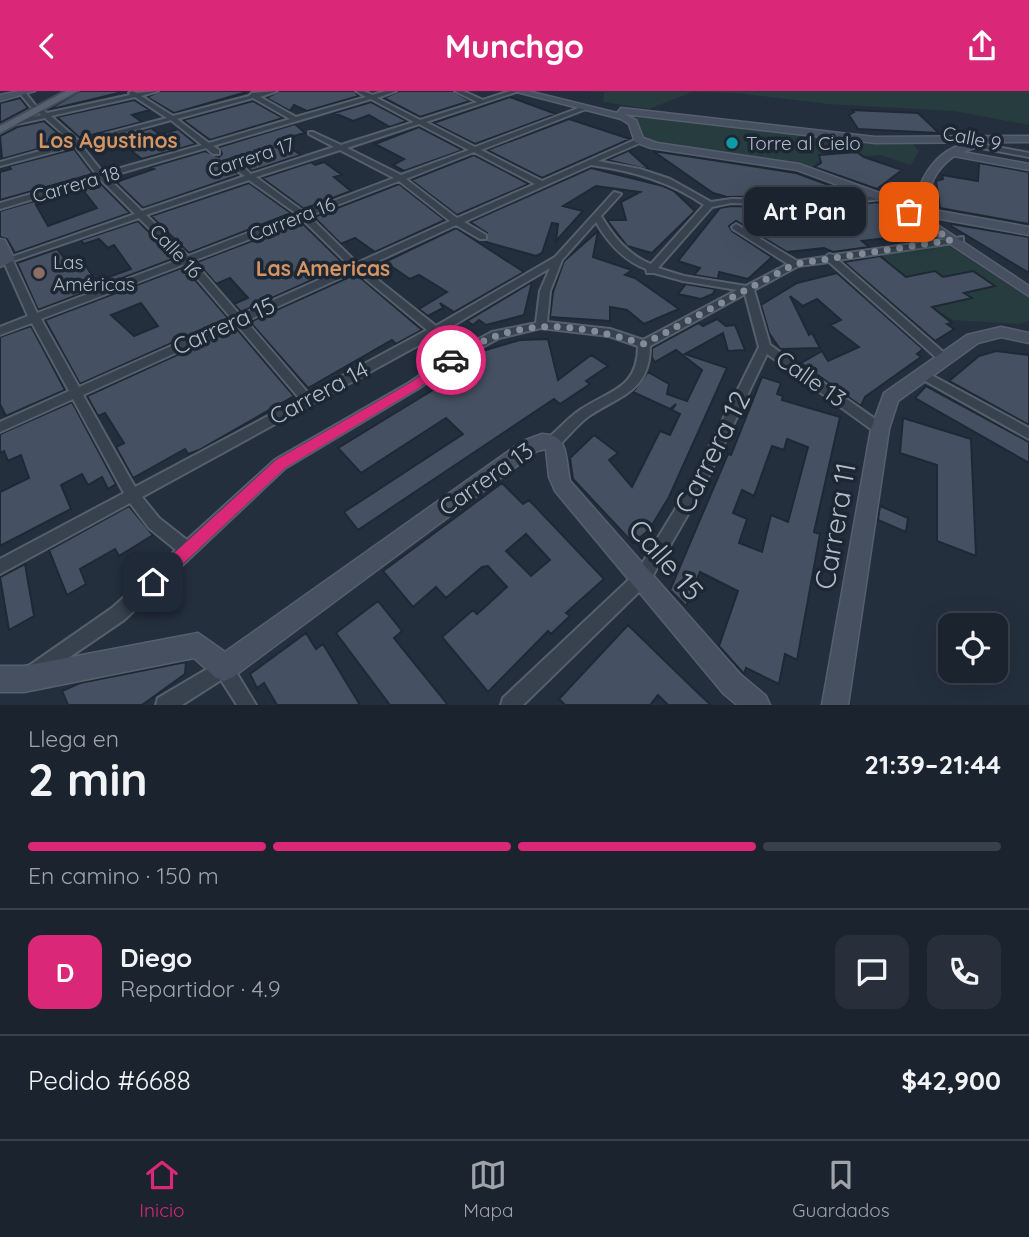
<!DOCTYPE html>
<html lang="es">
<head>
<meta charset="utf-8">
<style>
	:root { --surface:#1b232e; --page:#282f3a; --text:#f1f3f6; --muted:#a0a4aa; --line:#39404a; --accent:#db2777 }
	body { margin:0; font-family:Quicksand,sans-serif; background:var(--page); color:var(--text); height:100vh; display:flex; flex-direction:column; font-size:26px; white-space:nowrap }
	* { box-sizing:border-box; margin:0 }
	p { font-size:23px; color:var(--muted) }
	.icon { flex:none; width:38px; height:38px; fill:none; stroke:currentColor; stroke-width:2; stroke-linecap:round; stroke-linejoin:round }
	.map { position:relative; height:614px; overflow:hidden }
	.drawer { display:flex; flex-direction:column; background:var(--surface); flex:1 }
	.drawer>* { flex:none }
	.tools { position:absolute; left:938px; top:522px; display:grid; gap:14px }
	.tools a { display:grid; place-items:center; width:70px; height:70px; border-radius:14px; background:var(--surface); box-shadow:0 7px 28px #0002,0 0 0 2px var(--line); font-size:35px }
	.pin { position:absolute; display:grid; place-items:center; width:60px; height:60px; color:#fff; margin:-30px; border-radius:14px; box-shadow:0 4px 10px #0006 }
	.courier { position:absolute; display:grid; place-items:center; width:70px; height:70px; margin:-35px; border:5px solid #db2777; border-radius:50%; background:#fff; color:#222; box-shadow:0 2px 9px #0007 }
	.bubble { position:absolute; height:49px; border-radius:14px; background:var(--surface); box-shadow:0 7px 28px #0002,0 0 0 2px var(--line); font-size:23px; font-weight:700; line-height:49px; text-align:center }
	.overview em { font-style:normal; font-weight:700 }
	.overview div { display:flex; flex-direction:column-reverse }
	.overview { display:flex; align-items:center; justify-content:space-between; height:119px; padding:0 28px }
	h1 { font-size:46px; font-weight:700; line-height:52px }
	.bar { display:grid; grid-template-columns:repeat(4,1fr); gap:10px 7px; align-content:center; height:84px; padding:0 28px }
	.bar i { height:9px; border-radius:5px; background:var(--line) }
	.bar .on { background:var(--accent) }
	.bar p { grid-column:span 4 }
	.line { display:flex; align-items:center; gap:18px; padding:0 28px; border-top:2px solid var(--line) }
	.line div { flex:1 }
	.round { display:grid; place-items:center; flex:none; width:74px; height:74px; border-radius:14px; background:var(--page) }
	header { display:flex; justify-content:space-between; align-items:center; height:91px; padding:0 28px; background:var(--accent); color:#fff; font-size:32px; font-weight:700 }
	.menu { display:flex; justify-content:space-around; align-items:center; height:98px; border-top:2px solid var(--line); background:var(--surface); font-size:19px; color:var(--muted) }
	.menu a { display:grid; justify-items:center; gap:4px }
	.menu .on { color:var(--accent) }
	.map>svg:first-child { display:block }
	.green { fill:#263c3f }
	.building { fill:#455162; stroke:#1f2835; stroke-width:2; fill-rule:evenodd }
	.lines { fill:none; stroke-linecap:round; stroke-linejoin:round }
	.street-casing { stroke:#565f6c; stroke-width:4 }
	.secondary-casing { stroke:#565f6c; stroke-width:3 }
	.primary-casing { stroke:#414a57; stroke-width:4 }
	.street { fill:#38414e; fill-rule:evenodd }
	.secondary { fill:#465061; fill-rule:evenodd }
	.primary { fill:#56606e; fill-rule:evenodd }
	.route { fill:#db2777 }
	.done { stroke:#828b98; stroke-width:7; stroke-dasharray:0 12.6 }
	.culture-dot { fill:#0f9aa8; stroke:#1d2633; stroke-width:2.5 }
	.education-dot { fill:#8d6e63; stroke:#1d2633; stroke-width:2.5 }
	.labels { text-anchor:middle; stroke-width:7; stroke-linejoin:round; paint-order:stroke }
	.far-street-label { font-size:19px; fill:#b4bcc9; stroke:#1d2633 }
	.far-poi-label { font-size:19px; fill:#b4bcc9; stroke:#1d2633; text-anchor:start }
	.far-neighbourhood-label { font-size:21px; font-weight:bold; fill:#d59563; stroke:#1d2633 }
	.street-label { font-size:23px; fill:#b4bcc9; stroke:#1d2633 }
	.near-street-label { font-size:28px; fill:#b4bcc9; stroke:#1d2633 }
</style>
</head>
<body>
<header><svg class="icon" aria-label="back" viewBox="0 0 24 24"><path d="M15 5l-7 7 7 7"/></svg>Munchgo<svg class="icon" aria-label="share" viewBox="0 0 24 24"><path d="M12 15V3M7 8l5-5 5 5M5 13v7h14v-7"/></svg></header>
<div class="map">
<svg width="1029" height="614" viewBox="0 0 1029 614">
	<rect width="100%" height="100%" fill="#242f3e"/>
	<!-- green -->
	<path class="green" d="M572,0H1029V34L954,20L828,13L736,2L692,1L649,18L603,11L604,1Z
		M642,25L913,53L919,60L911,74L880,64L824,68L816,72L821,84L723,61L717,63L673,58L639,49L633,27Z
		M943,151L1029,207V230L1020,233L953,229L906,200L900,183L879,161Z"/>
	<!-- building -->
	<path class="building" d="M80,0H127L48,19Z
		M160,0H250L174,22L147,6Z
		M279,0H354L359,5L307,20L294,14L290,20L266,7Z
		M399,0H453L470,10L420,26L384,7Z
		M510,6L556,23L475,53L433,32Z
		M20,7L28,17L0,32V12Z
		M134,9L150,19L132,24L142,31L80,47L57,26Z
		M253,10L283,27L210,49L183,29Z
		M371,11L407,30L390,36L369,24L353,30L334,22Z
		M852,19L918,22L939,42L858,38L849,24L854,21Z
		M569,28L630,48L542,87L487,59Z
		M44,30L67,50L2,68L0,45L17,36Z
		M295,33L305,42L286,47L293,52L286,54L301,64L252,80L245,74L237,73L234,80L239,84L143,117L116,91L154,78L151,76L205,60L219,66L222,63L219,56Z
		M419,36L463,59L404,80L393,74L404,68L375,53Z
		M151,37L160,44L178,38L196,53L142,68L121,52L115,54L111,49Z
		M74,58L93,83L0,109V81L11,78L9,75Z
		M632,58L630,61L650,79L607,69Z
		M653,60L796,82L856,104L727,106L713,102Z
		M857,61L864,66L902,79L877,98L814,76L821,72L819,64Z
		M474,64L529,93L457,124L411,89Z
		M311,71L315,74L324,71L342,84L334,86L351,100L304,118L262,87Z
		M979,72L1029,81V133L940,117L936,90L943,88L942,84L978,90Z
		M591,77L663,95L674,100L695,120L652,162L627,155L607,129H626L621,111L640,101L596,95L563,115L583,120L556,150L558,133L552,132L542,162L536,165L486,151L487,142L470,131Z
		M99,91L130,122L15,162L7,148L0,146V120ZM82,98L97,117L48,135L36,114L41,113L38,110Z
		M249,92L291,122L189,162L151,125Z
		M399,93L445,129L375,161L355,147L341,153L314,126Z
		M877,111L906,122H904L908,128L929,142L862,150L869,156L833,161L824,157L787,161L736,130L729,135L732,140L772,166L748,188L719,181L718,188L694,184L700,177L678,170L720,117L731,115L820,118Z
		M138,130L175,167L38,219L17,172L57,158L65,168L79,164L95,189L103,188L131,178L114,154L108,157L99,148L84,153L81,149Z
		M301,131L345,174L241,221L234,213L248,207L230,187L216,193L197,171Z
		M951,133L1029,146V182L951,135Z
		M456,137L524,181L454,221L440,212L443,217L428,225L419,218L447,201L419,184L410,188L385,171Z
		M598,140L593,166L632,179L625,184L635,187L679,218L644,233L627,219L610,216V230L550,226L553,201L564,170Z
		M880,165L906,186L935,180L943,186L973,180L995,195L964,202L972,207L932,216L952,232L947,233L954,238L935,250L844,171Z
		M184,176L228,227L80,293L45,229ZM141,212L158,235L134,245L111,224Z
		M837,182L923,258L917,263L921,266L865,306L861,315L801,272L822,260L828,270L859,256L830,234L841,229L817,208L803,215L790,205L809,244L812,242L820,257L780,258L769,242L761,214L797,192Z
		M356,183L422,239L396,253L392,249L308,297L250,231Z
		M532,191L524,224L486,234L479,229L473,234L467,230Z
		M686,193L715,198L713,203L701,208L678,203Z
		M717,228L726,235L735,234L745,259L728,260L723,242L685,263L727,277L669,406L649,439L633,452L573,388L570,367L594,344L618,362L609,369L632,396L660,340L670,344L680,323L672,319L676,313L670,318L633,301L648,281L669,293L667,303L687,310L702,279L676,259L655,271L652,267V257L698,232L703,235Z
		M31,235L65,299L6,325L0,313V246Z
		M236,237L294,305L199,359L188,363L185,358L133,387L116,356L124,352L105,322L98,325L87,305Z
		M548,248L558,289L591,264L608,275L586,290L590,293L560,313L554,308L358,439L344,421L463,343L446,327L361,382L338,357L472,275L467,268L482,260L520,249Z
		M996,260L1029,264V334L949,290L979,265Z
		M762,286L781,292L777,303L783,305L782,309L840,326L814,441L820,443L797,569L785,563L779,593L746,577L744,583L719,555L738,500L700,481L686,515L670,499L728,363L731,364ZM787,348L808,356L788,431L771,424L762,461L739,452L747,428L733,422L742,399L754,405L772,355L784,359Z
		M926,295L1029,351V372L915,307Z
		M72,311L116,393L108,398L102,386L88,394L82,383L61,394L71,418L0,455V401L29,387L21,364L8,370L4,360L0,362V343Z
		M903,327L971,348L976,465L937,450V374L900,362Z
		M502,392L523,413L529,409L604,488L566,522L570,525L551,543L548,540L488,601L442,546L473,519L477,523L507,496L488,475L482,476L446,507L436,496L413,516L383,480ZM526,443L550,469L531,485L506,460Z
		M129,415L153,444L119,465L115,458L80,478L86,493L67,504L49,459Z
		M880,415L908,427L906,441L878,429Z
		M25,473L34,525L9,539L0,486Z
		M378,510L402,540L394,547L448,614H390L336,542Z
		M628,534L699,603L711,614H668L658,604L650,614H565L559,608Z
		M306,542L316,558L323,553L360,614H277L264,592L257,597L250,583Z
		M186,571L185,583L142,614H68L62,600L80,592Z"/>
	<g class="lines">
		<!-- street casing -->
		<g class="street-casing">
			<path id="street" d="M18,0H24L36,15L35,16H31Z
				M132,0L137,2L158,0L141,5L173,25L249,5L252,2L277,0L260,6L296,26L366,6L356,0H364L372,4L386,0H396L377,7L420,29L477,11L455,0H463L483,9L510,0H519L426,31L475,56L584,15L586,16V18L481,59L542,90L639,47L643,49L642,51L598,70L640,78L670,88L711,111L731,108L820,109L884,104V108H881L820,115L731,112L712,116L658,177L684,185L746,195L788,173L733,138L732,136L736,133L797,170L825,166L829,163L833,164L963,146V150L960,151L838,169L950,267L944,271L940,270L829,171L798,175L754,199L770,254L885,335L886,338L885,341H875L767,263L702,399L649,491L523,614H501L503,607L637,481L692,391L759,256L745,203L650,255C650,300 621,304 589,325C577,334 568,346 557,356H547L545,352L547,348C558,339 568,327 580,319C610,299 638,298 638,255L609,245L541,237L499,247L466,265L417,298L285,377L124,529L36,589L30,586L27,580L30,574L112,517L176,459L149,437L130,412L0,483V468L124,402L73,308L0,341V331L69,300L32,232L0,244V236L28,225L3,169L135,123L100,88L0,118V112L97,84L75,55L0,75V71L72,51L45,27L13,34L10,32L11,31L41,24L36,19L37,18H41L47,22L130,4L129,2ZM135,6L167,27L79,50L51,25ZM253,7L290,28L209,52L177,28ZM371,8L414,31L341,54L313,41H309V43L334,56L251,83L243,76H237V80L245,85L142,120L107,86L206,57L213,63H219V59L213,55ZM171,29L202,54L103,82L81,54ZM419,33L469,59L401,84L347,57ZM340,59L394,87L304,121L256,86ZM474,61L535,93L457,127L406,88ZM591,74C632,80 670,90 704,114L651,173C628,164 614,146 601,125L621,103L614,101L555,166L436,235L363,177L456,134L480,148H486V144L464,131ZM249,89L297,123L188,165L146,124ZM399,90L450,130L357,172L309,125ZM139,127L180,168L37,222L13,170ZM302,128L350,175L240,224L193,170ZM596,131C608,152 623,169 646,178L647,182H654L683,190L737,199L643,249L610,238L547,231L550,200L562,169ZM185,173L232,228L79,296L41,228ZM550,177L540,200L536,232L492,241L458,259L409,292L275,369L187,449L159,427L142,406L439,243ZM356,180L427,239L309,303L246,230ZM237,234L300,308L135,396L83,304Z
				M976,52L1029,62V66L976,56Z
				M922,279L1029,337V348L918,286L916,283Z
				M224,568L230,571L256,614H237L221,589L182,614H156L158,607Z"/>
		</g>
		<!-- secondary casing -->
		<g class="secondary-casing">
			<path id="secondary" d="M19,0H35L0,10V4Z
				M513,0H528L617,22L621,17L875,46L1029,45V51L875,52L624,23L636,29L643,47L657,52L799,73L916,115C917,86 942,51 974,53V57L963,61L1029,73V79L954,65C935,79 927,95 928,118L1029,136V144L924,125L1029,195V205L909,126V120L797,79L651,57L635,51L629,33L621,28Z
				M0,148L5,149L15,169L0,176Z
				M1001,236L1029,242V252L1001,246L978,252L898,310L889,338L848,614H822L871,338L884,302L967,244Z
				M542,343C570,343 565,369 570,390L741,584L766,605L770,614H737L723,602L555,400L549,386L546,358L537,360L233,586L224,590L215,586L194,567L24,601H0V575H24L198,542L225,561L523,350Z"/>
		</g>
		<!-- primary casing -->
		<g class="primary-casing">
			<path id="primary" d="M66,0H78L0,42V35Z"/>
		</g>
		<!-- street -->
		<use href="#street" class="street"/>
		<!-- secondary -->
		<use href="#secondary" class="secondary"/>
		<!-- primary -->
		<use href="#primary" class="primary"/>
	</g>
	<!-- route -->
	<path class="route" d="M447,267L456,269L417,298L285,377L158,496H148V486L276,369L410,292Z"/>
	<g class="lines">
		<!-- done -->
		<path class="done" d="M451,269C515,224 572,231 644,253L795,173L951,149L909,121"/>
	</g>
	<!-- markers -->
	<circle class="culture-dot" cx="732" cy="52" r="7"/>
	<circle class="education-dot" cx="39" cy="182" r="7"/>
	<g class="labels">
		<!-- far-street labels -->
		<g class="far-street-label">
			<text transform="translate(972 47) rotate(11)" y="7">Calle 9</text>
			<text transform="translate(251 66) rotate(-18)" y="7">Carrera 17</text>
			<text transform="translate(76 93) rotate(-16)" y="7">Carrera 18</text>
			<text transform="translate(292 128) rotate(-21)" y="7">Carrera 16</text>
			<text transform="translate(176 160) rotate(47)" y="7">Calle 16</text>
		</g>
		<!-- far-poi labels -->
		<g class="far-poi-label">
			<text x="746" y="59">Torre al Cielo</text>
			<text x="53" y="178">Las<tspan x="53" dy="22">Américas</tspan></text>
		</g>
		<!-- far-neighbourhood labels -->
		<g class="far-neighbourhood-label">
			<text x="108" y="57">Los Agustinos</text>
			<text x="323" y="185">Las Americas</text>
		</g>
		<!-- street labels -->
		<g class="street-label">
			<text transform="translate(224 235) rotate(-24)" y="8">Carrera 15</text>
			<text transform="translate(811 288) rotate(35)" y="8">Calle 13</text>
			<text transform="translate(319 302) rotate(-28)" y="8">Carrera 14</text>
			<text transform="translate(486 388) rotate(-35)" y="8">Carrera 13</text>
		</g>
		<!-- near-street labels -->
		<g class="near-street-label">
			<text transform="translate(712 361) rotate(-63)" y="10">Carrera 12</text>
			<text transform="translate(835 435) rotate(-80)" y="10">Carrera 11</text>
			<text transform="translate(666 469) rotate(49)" y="10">Calle 15</text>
		</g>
	</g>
</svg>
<div class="tools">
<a><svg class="icon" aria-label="locate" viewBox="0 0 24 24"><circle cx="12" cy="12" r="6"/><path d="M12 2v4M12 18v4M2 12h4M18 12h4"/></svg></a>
</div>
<div class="pin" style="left:909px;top:121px;background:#ea580c"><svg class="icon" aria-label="bag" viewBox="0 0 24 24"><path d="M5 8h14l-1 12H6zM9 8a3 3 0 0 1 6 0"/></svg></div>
<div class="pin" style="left:153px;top:491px;background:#1f2937"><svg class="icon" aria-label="home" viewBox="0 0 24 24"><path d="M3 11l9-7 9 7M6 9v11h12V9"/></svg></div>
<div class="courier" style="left:451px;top:269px"><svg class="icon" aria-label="car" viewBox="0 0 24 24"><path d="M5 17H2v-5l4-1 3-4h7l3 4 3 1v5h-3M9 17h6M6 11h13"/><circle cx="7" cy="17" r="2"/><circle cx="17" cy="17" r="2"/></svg></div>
<div class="bubble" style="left:744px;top:96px;width:122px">Art Pan</div>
</div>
<section class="drawer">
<div class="overview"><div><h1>2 min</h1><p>Llega en</p></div><em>21:39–21:44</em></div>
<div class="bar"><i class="on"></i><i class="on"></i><i class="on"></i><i></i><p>En camino · 150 m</p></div>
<div class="line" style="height:126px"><b class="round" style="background:var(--accent);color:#fff">D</b><div><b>Diego</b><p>Repartidor · 4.9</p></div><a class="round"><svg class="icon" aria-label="chat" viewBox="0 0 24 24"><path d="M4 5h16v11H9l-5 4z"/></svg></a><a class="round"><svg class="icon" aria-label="phone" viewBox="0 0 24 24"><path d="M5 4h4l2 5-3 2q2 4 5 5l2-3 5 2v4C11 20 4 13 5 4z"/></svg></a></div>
<div class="line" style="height:91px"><div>Pedido #6688</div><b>$42,900</b></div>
</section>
<nav class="menu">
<a class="on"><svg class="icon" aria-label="home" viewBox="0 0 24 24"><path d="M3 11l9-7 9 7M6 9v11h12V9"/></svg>Inicio</a>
<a><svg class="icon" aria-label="map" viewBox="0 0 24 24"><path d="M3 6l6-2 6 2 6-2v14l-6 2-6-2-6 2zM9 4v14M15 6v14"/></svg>Mapa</a>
<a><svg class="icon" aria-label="saved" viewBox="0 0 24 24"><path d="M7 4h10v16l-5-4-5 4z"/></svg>Guardados</a>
</nav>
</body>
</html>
